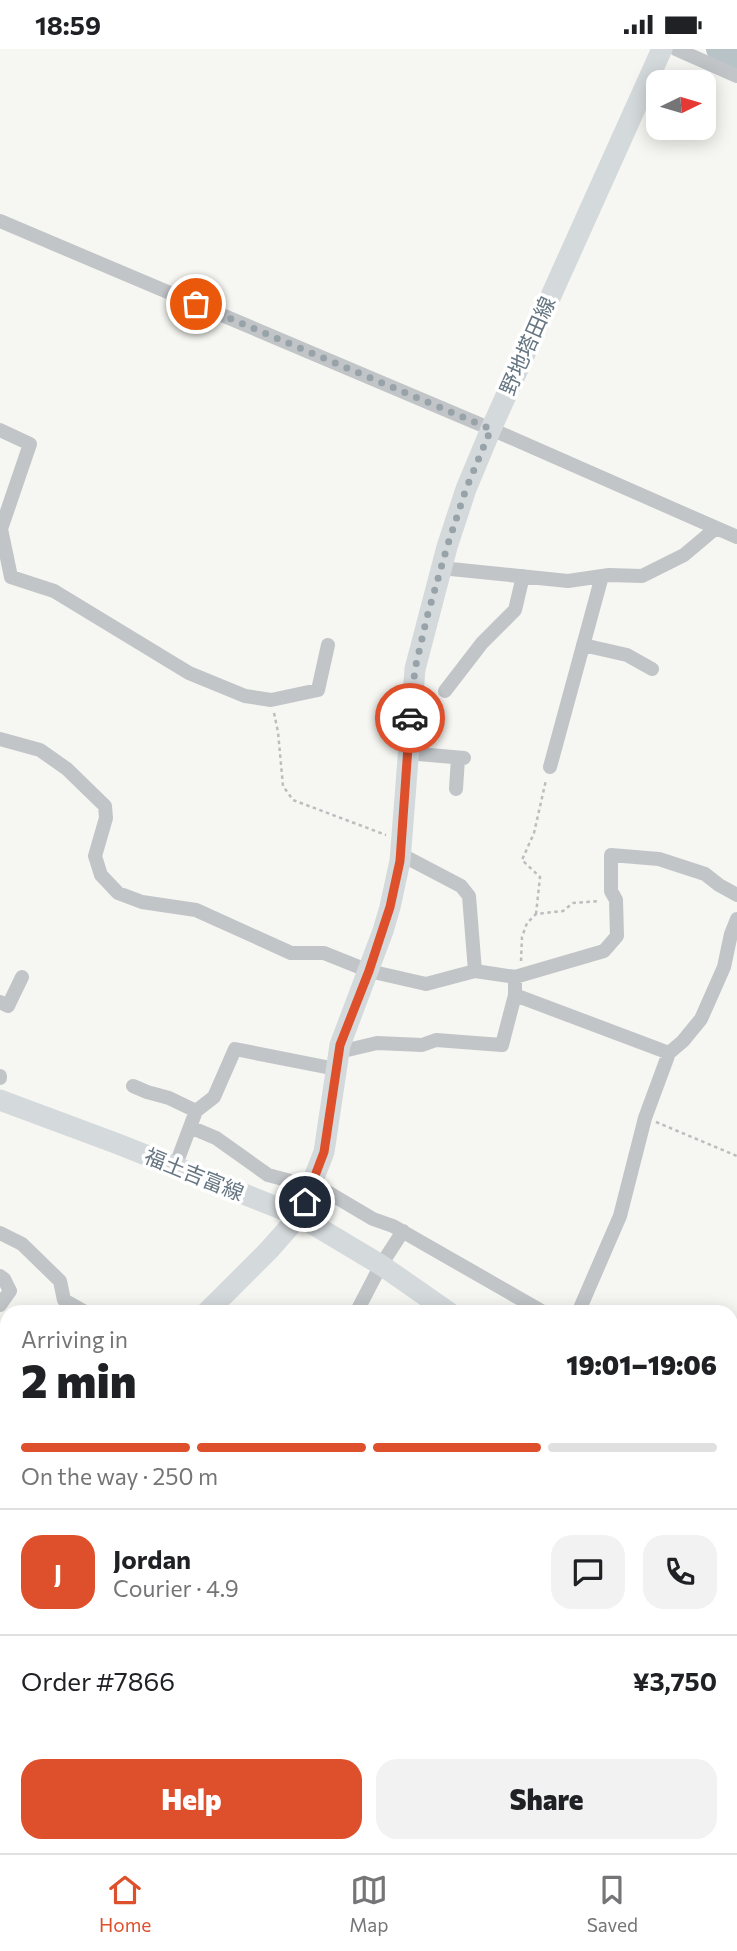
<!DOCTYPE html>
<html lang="en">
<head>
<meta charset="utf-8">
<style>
	:root { --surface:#fff; --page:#f2f2f2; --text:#202124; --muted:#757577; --line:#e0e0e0; --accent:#dd502b }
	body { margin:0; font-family:Commissioner,"Noto Sans JP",sans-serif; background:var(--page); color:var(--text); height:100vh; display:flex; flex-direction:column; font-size:26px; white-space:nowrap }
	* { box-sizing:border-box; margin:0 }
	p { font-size:23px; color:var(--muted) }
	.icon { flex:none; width:38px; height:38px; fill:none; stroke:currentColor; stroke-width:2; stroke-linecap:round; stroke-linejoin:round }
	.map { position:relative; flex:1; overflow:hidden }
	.details { position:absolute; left:0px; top:1256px; width:738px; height:548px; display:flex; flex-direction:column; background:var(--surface); border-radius:21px 21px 0 0; box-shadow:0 4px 18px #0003 }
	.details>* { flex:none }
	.needle { width:46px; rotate:85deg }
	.controls { position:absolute; left:646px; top:21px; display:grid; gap:14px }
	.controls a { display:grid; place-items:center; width:70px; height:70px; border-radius:14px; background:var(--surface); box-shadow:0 4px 18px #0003; font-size:35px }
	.pin { position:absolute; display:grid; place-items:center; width:60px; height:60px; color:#fff; margin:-30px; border:4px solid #fff; border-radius:50%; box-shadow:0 2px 7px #0007 }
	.courier { position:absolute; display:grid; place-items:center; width:70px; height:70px; margin:-35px; border:5px solid #dd502b; border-radius:50%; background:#fff; color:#222; box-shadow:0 2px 9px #0007 }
	.head em { font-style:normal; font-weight:800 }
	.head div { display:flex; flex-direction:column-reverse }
	.head { display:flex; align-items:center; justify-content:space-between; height:119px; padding:0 21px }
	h1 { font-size:46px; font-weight:800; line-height:52px }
	.bar { display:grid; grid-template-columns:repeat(4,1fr); gap:10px 7px; align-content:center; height:84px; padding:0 21px }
	.bar i { height:9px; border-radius:5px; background:var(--line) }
	.bar .on { background:var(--accent) }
	.bar p { grid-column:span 4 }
	.line { display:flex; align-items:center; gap:18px; padding:0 21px; border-top:2px solid var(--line) }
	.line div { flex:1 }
	.round { display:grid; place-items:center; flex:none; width:74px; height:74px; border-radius:21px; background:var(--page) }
	.cta { display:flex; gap:14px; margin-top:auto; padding:14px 21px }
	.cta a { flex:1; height:80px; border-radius:21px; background:var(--accent); color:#fff; font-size:28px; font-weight:800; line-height:80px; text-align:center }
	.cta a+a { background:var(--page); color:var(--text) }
	.status { display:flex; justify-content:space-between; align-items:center; height:49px; padding:0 35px; background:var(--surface); direction:ltr }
	.status svg { height:19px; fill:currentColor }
	.tabs { display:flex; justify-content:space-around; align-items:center; height:98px; border-top:2px solid var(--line); background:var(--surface); font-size:19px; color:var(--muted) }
	.tabs a { display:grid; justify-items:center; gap:4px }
	.tabs .on { color:var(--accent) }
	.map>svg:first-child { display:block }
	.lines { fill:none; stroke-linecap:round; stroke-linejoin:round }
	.river { stroke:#b7c3c7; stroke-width:24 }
	.path { stroke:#bbbdbf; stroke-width:2.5; stroke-dasharray:3.5 3.5; stroke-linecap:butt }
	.street { stroke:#c1c5c8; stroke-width:14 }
	.secondary { stroke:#d4d9dc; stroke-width:21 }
	.done { stroke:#98a3a9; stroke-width:7; stroke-dasharray:0 12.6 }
	.route { stroke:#dd502b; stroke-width:9 }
	.labels { text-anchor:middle; stroke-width:7; stroke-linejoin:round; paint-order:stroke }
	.street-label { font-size:21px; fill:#667682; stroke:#fff }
</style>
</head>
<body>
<div class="status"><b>18:59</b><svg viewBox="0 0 49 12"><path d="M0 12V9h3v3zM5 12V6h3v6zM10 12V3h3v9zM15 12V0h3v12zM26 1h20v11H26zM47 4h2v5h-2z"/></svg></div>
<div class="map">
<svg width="737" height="1804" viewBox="0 0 737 1804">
	<rect width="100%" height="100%" fill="#f6f6f2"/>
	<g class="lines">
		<!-- river -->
		<path class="river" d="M718,0L737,9"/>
		<!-- path -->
		<path class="path" d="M274,664L278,683L283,737L293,751L386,786
			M536,865L540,828L522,811L534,784L546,731
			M521,912L522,888L527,874L536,865L563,862L573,854L600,852
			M656,1073L737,1107
			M375,1804L379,1797"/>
		<!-- street -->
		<path class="street" d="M676,0L737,27
			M0,172L491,380L737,488
			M0,381L30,395L1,480L11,528L54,542L189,624L245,647L271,651L318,641L328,596
			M441,519L568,532L609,526L642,527L684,506L716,479
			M583,596L627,606L652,620
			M445,642L482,594L515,561L523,527
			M0,690L40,701L67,720L105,757L106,769L95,807L101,826L118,844L142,853L196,861L291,904H324L369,922L426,935L475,922L515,928V946L669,1004
			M407,704L464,709
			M550,718L602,527
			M456,740L458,709
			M400,805L461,837L469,847L475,922
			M515,928L604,902L617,887L616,851L611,842V806L659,810L705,825L719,836L737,846
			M0,953L8,957L22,928
			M339,1003L377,994L422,996L436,991L502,996L515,946
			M0,1027V1029
			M133,1037L147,1043L169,1049L196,1062
			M190,1078L216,1089L268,1126L324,1141L373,1170L393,1177L545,1264
			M175,1118L196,1062L214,1048L235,1000L336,1020
			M0,1184L22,1195L60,1232L64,1251L87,1264
			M0,1227L4,1230L10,1242L0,1256
			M356,1264L381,1216L403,1182
			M578,1264L620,1167L645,1069L669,1004L683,992L701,970L724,918L731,885L737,870
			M0,1330L7,1326
			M732,1332L737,1331
			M0,1352L7,1359
			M0,1389L7,1384
			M0,1545L7,1549
			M732,1618L737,1619
			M0,1650L7,1653
			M498,1797L502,1804
			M691,1797L706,1804"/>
		<!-- secondary -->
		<path class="secondary" d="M0,1051L118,1095L299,1167L381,1216L450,1264
			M206,1264L269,1201L299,1167L324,1103L340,996L383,882L390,858L400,812L415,620L447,498L466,440L491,380L662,0
			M0,1471L7,1463
			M732,1497L737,1502"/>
	</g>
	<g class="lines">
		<!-- done -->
		<path class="done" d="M196,255L491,380L466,440L447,498L427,568L415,620L410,669"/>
		<!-- route -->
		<path class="route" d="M305,1153L324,1103L340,996L369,922L390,858L400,812L410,669"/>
	</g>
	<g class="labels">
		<!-- street labels -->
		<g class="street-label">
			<text transform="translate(528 297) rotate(-66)" y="7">野地塔田線</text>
			<text transform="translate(194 1126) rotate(22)" y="7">福土吉富線</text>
		</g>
	</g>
</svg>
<div class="controls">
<a><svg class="needle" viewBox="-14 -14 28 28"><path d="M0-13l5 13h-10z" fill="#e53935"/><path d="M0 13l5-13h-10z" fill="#757577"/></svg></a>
</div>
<div class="pin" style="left:196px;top:255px;background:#ea580c"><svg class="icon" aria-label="bag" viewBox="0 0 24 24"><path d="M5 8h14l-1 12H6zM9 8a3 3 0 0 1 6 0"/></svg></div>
<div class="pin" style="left:305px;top:1153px;background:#1f2937"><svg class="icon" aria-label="home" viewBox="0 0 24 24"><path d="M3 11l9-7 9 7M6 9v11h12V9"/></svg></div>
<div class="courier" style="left:410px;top:669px"><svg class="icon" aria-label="car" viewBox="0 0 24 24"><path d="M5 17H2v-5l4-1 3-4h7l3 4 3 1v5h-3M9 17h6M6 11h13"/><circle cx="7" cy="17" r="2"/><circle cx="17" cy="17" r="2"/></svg></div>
<section class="details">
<div class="head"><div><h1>2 min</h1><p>Arriving in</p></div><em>19:01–19:06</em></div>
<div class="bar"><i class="on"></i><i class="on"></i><i class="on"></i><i></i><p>On the way · 250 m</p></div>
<div class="line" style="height:126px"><b class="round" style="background:var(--accent);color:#fff">J</b><div><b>Jordan</b><p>Courier · 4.9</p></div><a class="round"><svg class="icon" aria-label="chat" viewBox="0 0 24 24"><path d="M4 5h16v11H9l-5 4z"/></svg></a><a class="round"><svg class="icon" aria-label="phone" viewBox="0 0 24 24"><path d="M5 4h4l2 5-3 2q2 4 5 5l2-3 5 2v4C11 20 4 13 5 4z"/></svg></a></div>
<div class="line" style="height:91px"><div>Order #7866</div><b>¥3,750</b></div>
<div class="cta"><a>Help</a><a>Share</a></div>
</section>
</div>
<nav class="tabs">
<a class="on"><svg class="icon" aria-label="home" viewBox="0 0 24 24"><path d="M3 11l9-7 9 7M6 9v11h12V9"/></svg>Home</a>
<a><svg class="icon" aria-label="map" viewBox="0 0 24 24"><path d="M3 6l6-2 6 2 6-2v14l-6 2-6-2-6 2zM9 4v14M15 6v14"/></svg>Map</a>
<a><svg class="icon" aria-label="saved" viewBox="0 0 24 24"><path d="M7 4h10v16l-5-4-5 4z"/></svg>Saved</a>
</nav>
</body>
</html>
